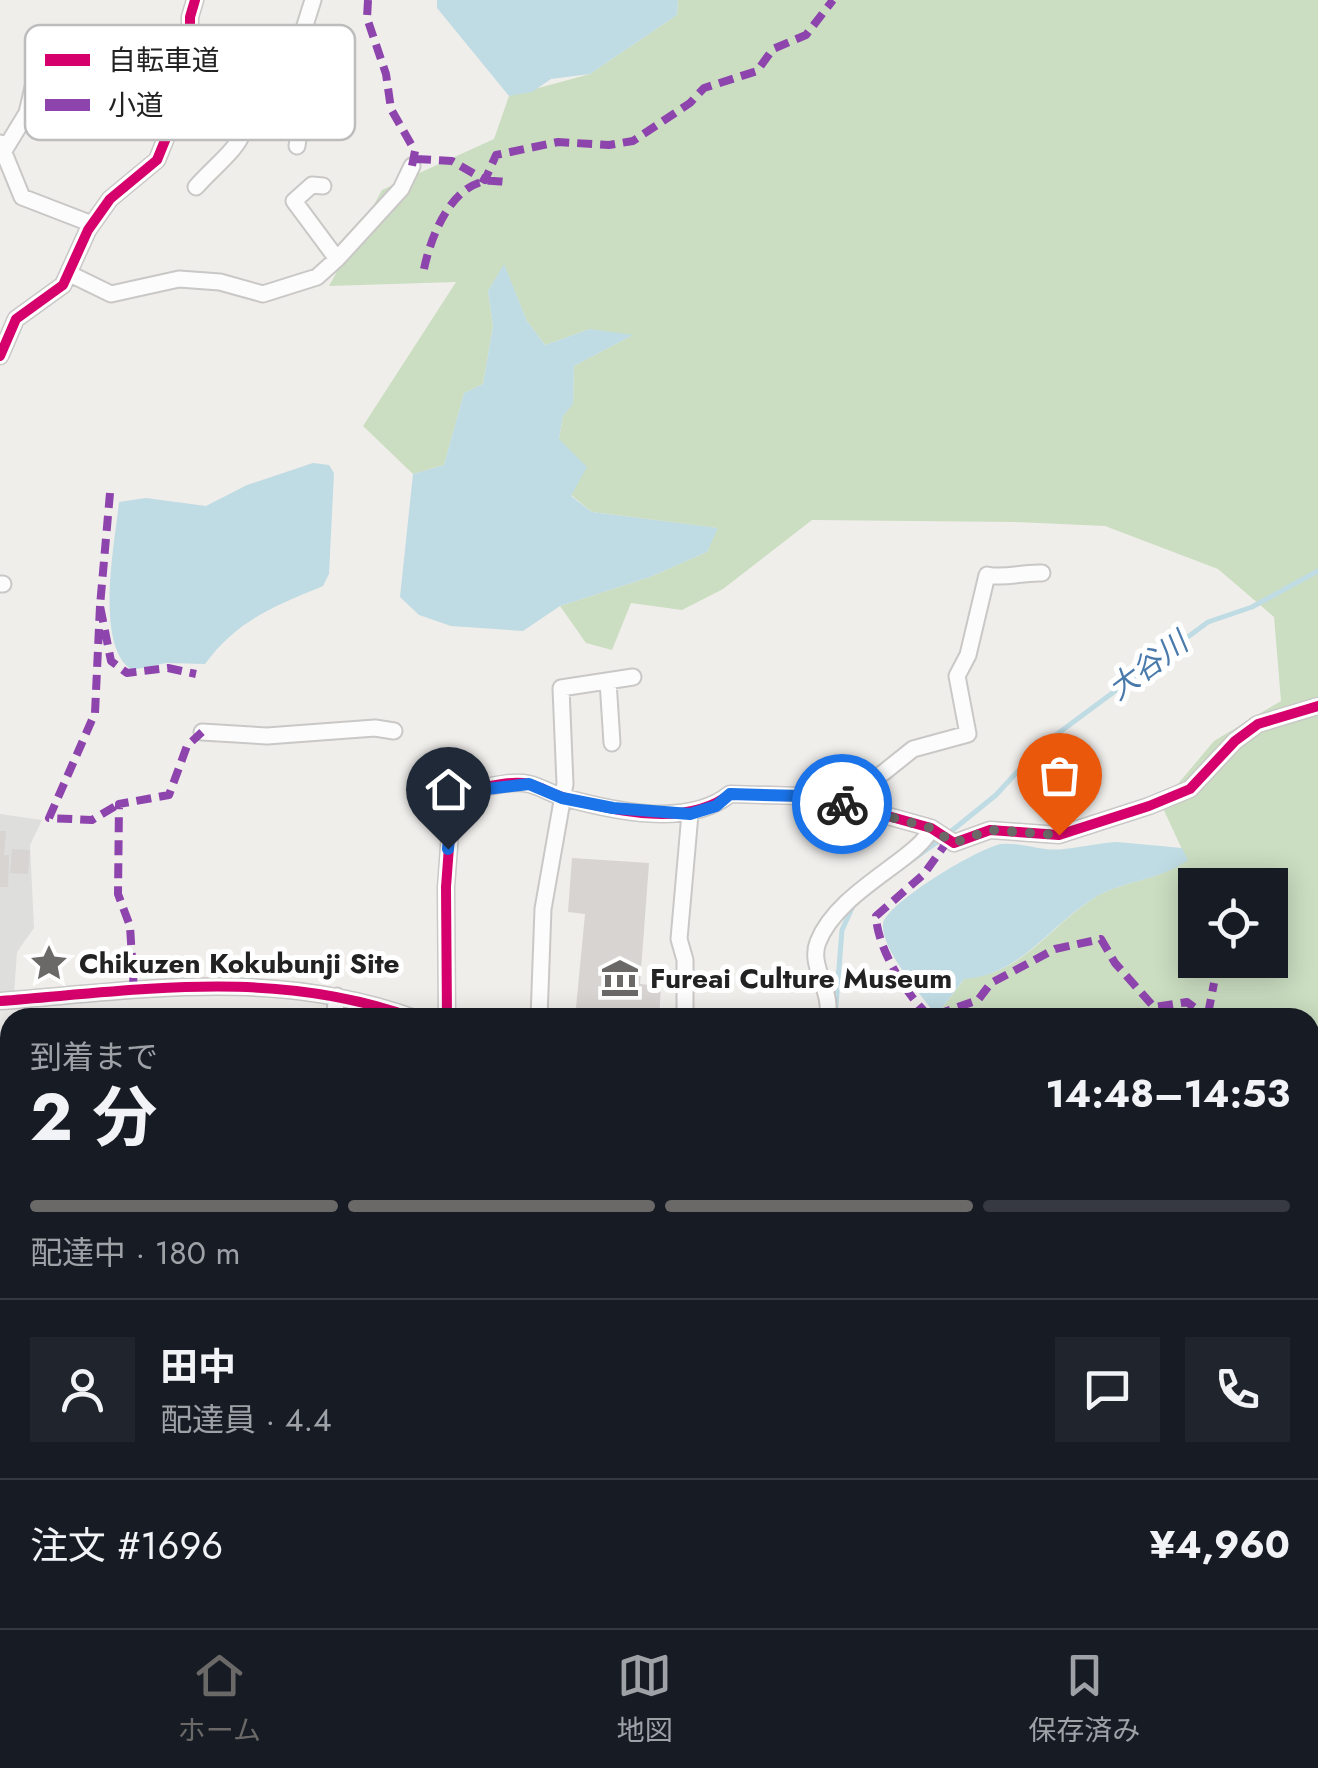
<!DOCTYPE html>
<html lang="ja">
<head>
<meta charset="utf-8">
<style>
	:root { --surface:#171b24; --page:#20242c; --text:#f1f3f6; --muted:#9ea1a6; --line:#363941; --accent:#6a6968 }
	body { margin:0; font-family:Jost,"Noto Sans JP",sans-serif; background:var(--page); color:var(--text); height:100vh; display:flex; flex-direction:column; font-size:38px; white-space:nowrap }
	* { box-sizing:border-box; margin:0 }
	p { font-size:32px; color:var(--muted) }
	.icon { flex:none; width:55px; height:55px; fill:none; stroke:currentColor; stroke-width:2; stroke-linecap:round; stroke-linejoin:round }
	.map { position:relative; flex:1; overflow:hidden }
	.panel { position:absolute; left:0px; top:1008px; width:1320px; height:622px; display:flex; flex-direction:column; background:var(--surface); border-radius:30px 30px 0 0; box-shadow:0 5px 25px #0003 }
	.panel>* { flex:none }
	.tools { position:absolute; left:1178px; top:868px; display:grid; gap:20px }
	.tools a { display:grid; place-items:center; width:110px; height:110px; border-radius:0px; background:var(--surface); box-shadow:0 5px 25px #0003; font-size:50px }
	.pin { position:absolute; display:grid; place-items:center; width:85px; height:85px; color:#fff; margin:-102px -42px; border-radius:50% 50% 50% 0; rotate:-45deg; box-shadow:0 0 10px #0007 }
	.pin .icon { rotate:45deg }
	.courier { position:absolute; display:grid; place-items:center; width:100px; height:100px; margin:-50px; border:8px solid #1a73e8; border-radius:50%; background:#fff; color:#222; box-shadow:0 2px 12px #0007 }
	.summary em { font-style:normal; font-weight:700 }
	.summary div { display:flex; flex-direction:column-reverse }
	.summary { display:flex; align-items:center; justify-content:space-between; height:170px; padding:0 30px }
	h1 { font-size:65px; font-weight:700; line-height:75px }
	.bar { display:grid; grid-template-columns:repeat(4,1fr); gap:15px 10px; align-content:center; height:120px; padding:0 30px }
	.bar i { height:12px; border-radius:8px; background:var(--line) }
	.bar .active { background:var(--accent) }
	.bar p { grid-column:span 4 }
	.line { display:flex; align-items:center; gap:25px; padding:0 30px; border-top:2px solid var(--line) }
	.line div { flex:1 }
	.round { display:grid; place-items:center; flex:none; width:105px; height:105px; border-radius:0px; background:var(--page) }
	.dock { display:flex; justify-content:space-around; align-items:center; height:140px; border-top:2px solid var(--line); background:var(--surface); font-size:28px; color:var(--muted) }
	.dock a { display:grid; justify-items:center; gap:5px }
	.dock .active { color:var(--accent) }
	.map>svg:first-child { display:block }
	.religious { fill:#dededc }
	.forest { fill:#cbdec1; fill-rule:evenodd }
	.water { fill:#bfdbe3 }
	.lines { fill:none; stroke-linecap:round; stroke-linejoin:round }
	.stream { stroke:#bfdbe3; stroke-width:5 }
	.building { fill:#d7d4d2 }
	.street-casing { stroke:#c9c8c7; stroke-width:19 }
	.street { stroke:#fdfcfc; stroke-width:15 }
	.quiet { stroke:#8e44ad; stroke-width:8; stroke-dasharray:15 8; stroke-linecap:butt }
	.cycleway-casing { stroke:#fff; stroke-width:16 }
	.cycleway { stroke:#d6006c; stroke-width:10 }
	.done { stroke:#6a6968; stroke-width:10; stroke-dasharray:0 18 }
	.route { stroke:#1a73e8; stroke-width:12 }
	.labels { text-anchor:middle; stroke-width:10; stroke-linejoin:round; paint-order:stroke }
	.poi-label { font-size:28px; font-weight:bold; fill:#222; stroke:#fff; text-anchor:start }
	.water-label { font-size:30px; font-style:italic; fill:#4a7aab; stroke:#fff }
	.key { fill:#fff; stroke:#bdbdbd; stroke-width:2.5 }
	.key-label { font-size:28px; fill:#222 }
</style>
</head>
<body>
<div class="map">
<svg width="1318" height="1628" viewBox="0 0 1318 1628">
	<rect width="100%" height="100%" fill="#f0eeeb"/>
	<!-- religious -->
	<path class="religious" d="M0,814L42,820L30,845L34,928L17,952L14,994H0Z"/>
	<!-- forest -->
	<path class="forest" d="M678,0H1318V1255L1310,1253V1018H953L942,1008L965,978C1021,976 1050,926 1094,898C1124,880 1159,881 1187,860L1161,804L1214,741L1281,701L1274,617L1218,569L1105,526L1015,522L812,520L723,589L682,610L631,603L612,650L586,643L560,606L650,577L707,552L717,528L592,512L571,495L559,439L563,416L573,403L574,366L631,336L590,329L545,345L527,321L504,265L488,291L493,326L483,384L464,393L444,465L413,474L363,426L456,282L329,286L382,190L494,139L509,96L590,74L677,15ZM1195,885H1270V960H1195Z
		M1318,1510L1314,1628H1237V1620H1310V1518Z
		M449,1620H654L656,1628H445Z"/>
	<!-- water -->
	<path class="water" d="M437,0H678L677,15L590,74L551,79L532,92L509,96L437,8Z
		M504,264L527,321L545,345L590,329L633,335L574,366L573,404L563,416L559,439L587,467L571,496L592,512L718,528L707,552L650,577L560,606L523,631L451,626L419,615L400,597L413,474L444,465L464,393L483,384L493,326L488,291Z
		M313,463L329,465L334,473L329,574L323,586C275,606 237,620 205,664L166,663L132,670C94,646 115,542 119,502L146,498L206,506L247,485Z
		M1117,842L1182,848L1188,860C1159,881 1124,880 1094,898C1049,926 1021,975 964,979L942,1008L932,1010C917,990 881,948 883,924C885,904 981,846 1002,844C1022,842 1043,852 1064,849C1082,847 1099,843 1117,842Z"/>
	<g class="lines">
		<!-- stream -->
		<path class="stream" d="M949,833L996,795L1041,746L1208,622L1252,607L1318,571
			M908,863L940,840
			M835,1018L842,930L853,906"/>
	</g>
	<!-- building -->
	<path class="building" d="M0,831H6L4,855H9L8,887H0Z
		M12,849L30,850L28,874L10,873Z
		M572,858L649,863L640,984L661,986L659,1018H575L585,914L568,912Z"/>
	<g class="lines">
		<!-- street casing -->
		<g class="street-casing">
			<path id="street" d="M290,73L313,0
				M186,90L210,99L254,76L290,73L333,80
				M0,143L22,197L92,224
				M297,146L300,125L291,123L299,75
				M5,149L27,113L40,57L53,35
				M196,187C228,151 264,135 234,86
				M337,259L401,189L412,166
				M70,274L111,294L179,279L220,282L263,294L317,277L337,259L294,201L312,185L323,186
				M0,356L16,319L63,285L88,230L110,199L157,160L190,79V17L195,0
				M0,584H3
				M608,681L612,743
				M202,732L267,736L375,728L394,731
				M834,801L883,773L913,749L968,734L957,676L968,655L987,575C1007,579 1021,572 1042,573
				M0,1001C143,990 276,968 414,1018
				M334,1018L337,996
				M447,1018L446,887L453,793C476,791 507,779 529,784C542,787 553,795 566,798C614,811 688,828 730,794L803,796L834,801L931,828L954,843L990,830L1059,835L1149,806L1190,789L1235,741L1258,724L1318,706
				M539,1018L543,909L565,784L561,688L633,677
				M685,1018V960L679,939L690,814
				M827,1018C834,992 808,966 818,942C838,890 921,858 931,828
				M0,1102L10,1103
				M1310,1317L1318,1333
				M0,1361L10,1547
				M1310,1388L1318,1378
				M14,1620L15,1628
				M740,1620L744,1628
				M848,1620V1628
				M937,1620V1628
				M984,1620L1030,1622L1036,1628
				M1103,1620V1628
				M78,1628L88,1620"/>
		</g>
		<!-- street -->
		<use href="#street" class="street"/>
		<!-- quiet -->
		<path class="quiet" d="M368,0L367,18L386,74L391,109L415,151L412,166
			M416,159L452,161L485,180L496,155L558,142L609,145L633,141L690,103L704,88L757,71L773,49L806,35L833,0
			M424,269C431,236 450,188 485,181C491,180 503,182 509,182
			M110,493L100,606L111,661L127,673L168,668L196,674
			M100,606L95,713L49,818L92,820L119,804
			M949,839L924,874L876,916C877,948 907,996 930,1017L978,1000L991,983L1055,949L1101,939L1115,963L1154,1007L1187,1002L1208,1018
			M134,991L130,926L118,894L119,804L169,795L187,746L202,732
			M1208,1014L1214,983
			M1310,1082L1318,1085"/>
		<!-- cycleway casing -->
		<g class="cycleway-casing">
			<path id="cycleway" d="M0,356L16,319L63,285L88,230L110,199L157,160L190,79V17L195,0
				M0,1001C143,990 276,968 414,1018
				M447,1018L446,887L453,793C476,791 507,779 529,784C542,787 553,795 566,798C614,811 688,828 730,794L803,796L834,801L931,828L954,843L990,830L1059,835L1149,806L1190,789L1235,741L1258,724L1318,706"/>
		</g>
		<!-- cycleway -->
		<use href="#cycleway" class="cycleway"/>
	</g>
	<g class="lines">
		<!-- done -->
		<path class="done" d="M842,804L931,828L954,843L990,830L1059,835"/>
		<!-- route -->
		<path class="route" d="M448,849L453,793L529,784L562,798L613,808L690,814L716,806L730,794L802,796L842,804"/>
	</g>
	<!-- icons -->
	<defs>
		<g id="sight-bare" transform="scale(3)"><path d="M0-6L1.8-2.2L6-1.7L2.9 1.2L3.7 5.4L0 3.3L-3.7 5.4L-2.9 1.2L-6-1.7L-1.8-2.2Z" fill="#6a6968" stroke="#fff" stroke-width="2.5" paint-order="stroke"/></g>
		<g id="museum-bare" transform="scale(3)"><path d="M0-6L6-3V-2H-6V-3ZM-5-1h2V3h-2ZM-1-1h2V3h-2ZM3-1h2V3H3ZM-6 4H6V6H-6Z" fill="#6a6968" stroke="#fff" stroke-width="2.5" paint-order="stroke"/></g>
	</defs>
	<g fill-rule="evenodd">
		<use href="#sight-bare" x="49" y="963"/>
		<use href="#museum-bare" x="620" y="978"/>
	</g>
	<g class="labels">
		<!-- poi labels -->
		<g class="poi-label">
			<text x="79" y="973">Chikuzen Kokubunji Site</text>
			<text x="650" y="988">Fureai Culture Museum</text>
		</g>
		<!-- water labels -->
		<g class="water-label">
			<text transform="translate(1148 666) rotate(-37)" y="10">大谷川</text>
		</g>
	</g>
	<!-- legend -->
	<rect x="25" y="25" width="330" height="115" rx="15" class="key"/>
	<rect x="45" y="54" width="45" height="12" fill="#d6006c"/>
	<rect x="45" y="99" width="45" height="12" fill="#8e44ad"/>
	<g class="key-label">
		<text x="108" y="70">自転車道</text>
		<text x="108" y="115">小道</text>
	</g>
</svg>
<div class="tools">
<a><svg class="icon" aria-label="locate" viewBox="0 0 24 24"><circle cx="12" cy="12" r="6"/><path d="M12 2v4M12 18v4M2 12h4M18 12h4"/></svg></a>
</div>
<div class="pin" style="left:1059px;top:835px;background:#ea580c"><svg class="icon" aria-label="bag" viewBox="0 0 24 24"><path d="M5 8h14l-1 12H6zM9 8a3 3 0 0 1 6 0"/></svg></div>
<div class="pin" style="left:448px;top:849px;background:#1f2937"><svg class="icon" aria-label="home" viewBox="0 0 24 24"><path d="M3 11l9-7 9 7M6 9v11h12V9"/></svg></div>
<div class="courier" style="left:842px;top:804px"><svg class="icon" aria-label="bike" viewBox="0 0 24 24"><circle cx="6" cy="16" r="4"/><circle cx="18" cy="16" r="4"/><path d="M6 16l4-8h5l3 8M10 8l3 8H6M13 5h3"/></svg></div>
<section class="panel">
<div class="summary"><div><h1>2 分</h1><p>到着まで</p></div><em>14:48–14:53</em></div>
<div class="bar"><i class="active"></i><i class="active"></i><i class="active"></i><i></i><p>配達中 · 180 m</p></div>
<div class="line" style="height:180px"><a class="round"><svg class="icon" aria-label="person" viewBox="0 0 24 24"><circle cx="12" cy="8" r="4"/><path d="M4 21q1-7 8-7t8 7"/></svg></a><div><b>田中</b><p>配達員 · 4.4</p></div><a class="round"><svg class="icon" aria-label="chat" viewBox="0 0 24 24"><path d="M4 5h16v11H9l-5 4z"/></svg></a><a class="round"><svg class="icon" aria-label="phone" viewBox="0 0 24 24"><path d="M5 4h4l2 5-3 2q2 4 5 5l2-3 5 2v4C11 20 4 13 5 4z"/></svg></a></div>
<div class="line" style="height:130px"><div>注文 #1696</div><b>¥4,960</b></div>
</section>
</div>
<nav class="dock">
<a class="active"><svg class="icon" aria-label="home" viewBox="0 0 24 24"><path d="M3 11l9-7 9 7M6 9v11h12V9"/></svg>ホーム</a>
<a><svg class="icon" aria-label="map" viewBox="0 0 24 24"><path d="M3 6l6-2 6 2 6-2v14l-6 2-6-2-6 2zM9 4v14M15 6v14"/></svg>地図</a>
<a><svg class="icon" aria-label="saved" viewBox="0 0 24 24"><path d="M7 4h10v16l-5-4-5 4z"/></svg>保存済み</a>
</nav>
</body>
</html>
